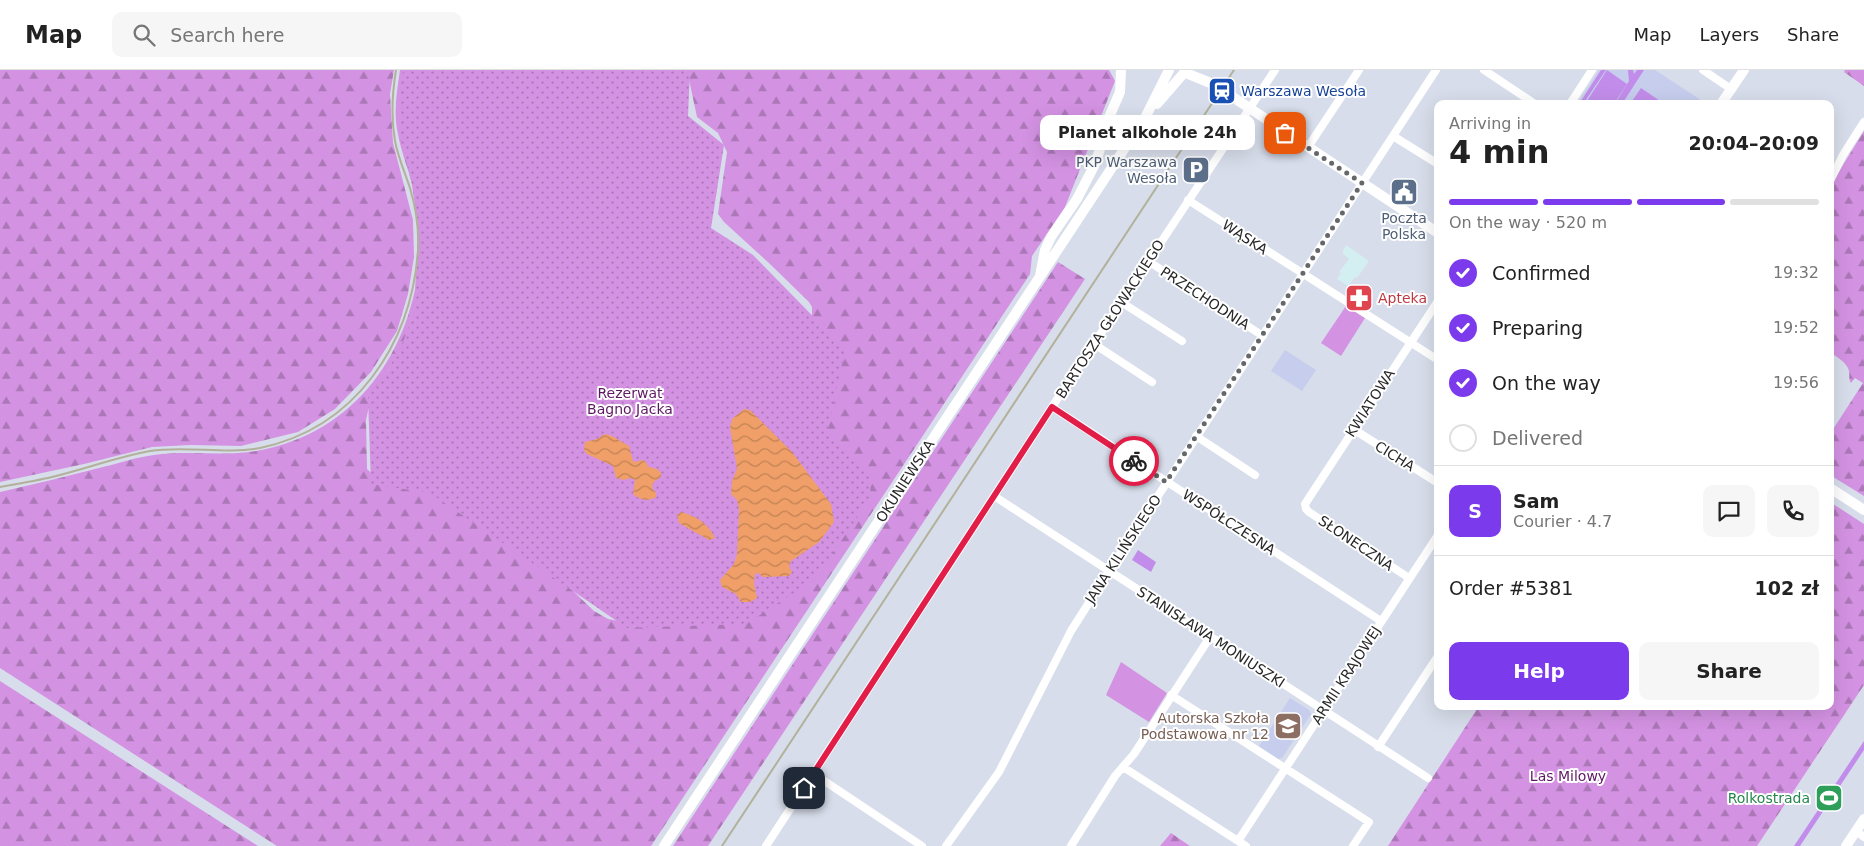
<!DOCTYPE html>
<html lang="en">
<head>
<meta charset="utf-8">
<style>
	:root { --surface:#fff; --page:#f6f6f6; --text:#222; --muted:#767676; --line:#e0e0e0; --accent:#7c3aed }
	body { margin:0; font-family:"DejaVu Sans",sans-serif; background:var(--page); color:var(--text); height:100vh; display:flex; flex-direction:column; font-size:19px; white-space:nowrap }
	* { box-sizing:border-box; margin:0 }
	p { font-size:16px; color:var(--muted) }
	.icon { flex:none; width:28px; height:28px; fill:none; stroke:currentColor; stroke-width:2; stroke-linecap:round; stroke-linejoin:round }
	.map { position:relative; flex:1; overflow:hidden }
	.details { position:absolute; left:1434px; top:30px; width:400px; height:610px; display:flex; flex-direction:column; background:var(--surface); border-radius:10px; box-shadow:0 5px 20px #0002 }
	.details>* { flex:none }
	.pin { position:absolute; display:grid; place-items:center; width:42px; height:42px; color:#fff; margin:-21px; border-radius:10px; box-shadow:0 2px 8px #0006 }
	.courier { position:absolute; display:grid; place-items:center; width:50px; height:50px; margin:-25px; border:4px solid #e11d48; border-radius:50%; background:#fff; color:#222; box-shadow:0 1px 6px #0007 }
	.bubble { position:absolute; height:35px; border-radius:10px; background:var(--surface); box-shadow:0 5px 20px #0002; font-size:16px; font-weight:700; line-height:35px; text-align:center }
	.head em { font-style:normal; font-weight:700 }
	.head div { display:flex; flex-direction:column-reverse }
	.head { display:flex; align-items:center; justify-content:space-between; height:85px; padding:0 15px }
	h1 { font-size:32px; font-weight:700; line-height:38px }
	.bar { display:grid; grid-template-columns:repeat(4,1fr); gap:8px 5px; align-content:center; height:60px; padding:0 15px }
	.bar i { height:6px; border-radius:4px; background:var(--line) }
	.bar .selected { background:var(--accent) }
	.bar p { grid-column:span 4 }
	.line { display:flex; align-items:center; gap:12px; padding:0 15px; border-top:1px solid var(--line) }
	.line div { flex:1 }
	.round { display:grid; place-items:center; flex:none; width:52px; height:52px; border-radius:10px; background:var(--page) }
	ol { padding:0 15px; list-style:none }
	li { display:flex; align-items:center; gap:15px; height:55px }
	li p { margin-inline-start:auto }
	li .icon { padding:5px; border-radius:50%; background:var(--accent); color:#fff; stroke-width:4 }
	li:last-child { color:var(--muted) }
	li i { width:28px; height:28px; border:2px solid var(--line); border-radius:50% }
	.primary-button { display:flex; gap:10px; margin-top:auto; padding:10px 15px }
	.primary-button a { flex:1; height:58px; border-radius:10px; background:var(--accent); color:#fff; font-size:20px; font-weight:700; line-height:58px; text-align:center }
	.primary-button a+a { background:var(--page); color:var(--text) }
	header { display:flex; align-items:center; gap:30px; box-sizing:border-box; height:70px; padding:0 25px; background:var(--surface); border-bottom:1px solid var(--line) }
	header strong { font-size:24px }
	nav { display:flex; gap:28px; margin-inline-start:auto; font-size:18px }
	.search { width:350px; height:45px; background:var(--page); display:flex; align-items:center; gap:12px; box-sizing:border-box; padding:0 18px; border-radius:10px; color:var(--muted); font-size:19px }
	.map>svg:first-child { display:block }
	.education { fill:#c6cded }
	.medical { fill:#d4eff2 }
	.grass { fill:#d392e2 }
	.forest { fill:url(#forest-firs) }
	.park { fill:url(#park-dots) }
	.pitch { fill:#c28dea }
	.water { fill:url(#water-waves) }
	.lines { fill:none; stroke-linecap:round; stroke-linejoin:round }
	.street { stroke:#fff; stroke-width:8 }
	.secondary { stroke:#fff; stroke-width:10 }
	.rail { stroke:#b2b29b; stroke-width:2 }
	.done { stroke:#65676b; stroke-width:5; stroke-dasharray:0 9 }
	.route { stroke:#e11d48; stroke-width:6 }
	.labels { text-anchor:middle; stroke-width:4; stroke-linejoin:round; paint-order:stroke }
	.transit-label { font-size:14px; fill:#164399; stroke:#fff; text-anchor:start }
	.service-label { font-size:14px; fill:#4e5e75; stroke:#fff; text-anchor:end }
	.street-label { font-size:14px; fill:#272727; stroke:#fff }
	.health-label { font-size:14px; fill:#be3a42; stroke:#fff; text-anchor:start }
	.park-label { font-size:14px; fill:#5e1863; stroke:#fff }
	.education-label { font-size:14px; fill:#785e54; stroke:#fff; text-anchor:end }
	.leisure-label { font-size:14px; fill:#27864d; stroke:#fff; text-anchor:end }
</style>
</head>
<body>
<header>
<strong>Map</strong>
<div class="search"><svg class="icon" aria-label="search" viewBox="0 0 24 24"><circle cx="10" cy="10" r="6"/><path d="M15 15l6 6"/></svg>Search here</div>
<nav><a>Map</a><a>Layers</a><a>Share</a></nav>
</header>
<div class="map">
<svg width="1864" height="776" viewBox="0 0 1864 776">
	<defs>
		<pattern id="forest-firs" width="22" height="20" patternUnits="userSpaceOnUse" patternTransform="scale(1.25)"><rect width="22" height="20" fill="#d392e2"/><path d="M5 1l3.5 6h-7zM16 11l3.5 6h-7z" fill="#ab77b7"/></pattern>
		<pattern id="park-dots" width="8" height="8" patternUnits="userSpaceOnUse" patternTransform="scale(1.25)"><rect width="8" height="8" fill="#d392e2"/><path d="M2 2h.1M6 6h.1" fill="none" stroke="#ab77b7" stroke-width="1.8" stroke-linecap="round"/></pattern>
		<pattern id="water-waves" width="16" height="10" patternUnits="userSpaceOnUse" patternTransform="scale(1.25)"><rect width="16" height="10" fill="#ef9f67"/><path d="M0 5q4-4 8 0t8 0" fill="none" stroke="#c28255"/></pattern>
	</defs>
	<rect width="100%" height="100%" fill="#d7ddea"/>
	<!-- education -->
	<path class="education" d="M1599,0H1655L1707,34H1577Z
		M1285,280L1316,300L1302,321L1271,301Z
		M1290,628L1309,640L1311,644L1282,688L1277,689L1259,676Z"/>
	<!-- medical -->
	<path class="medical" d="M1346,175L1369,191L1357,208L1355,207L1348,216L1337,209L1341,203L1339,202L1349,189L1343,184V181Z"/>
	<!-- grass -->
	<path class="grass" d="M1346,236L1365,248L1341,286L1321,273Z
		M1121,592L1167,623L1149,652L1106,625Z"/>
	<!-- forest -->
	<path class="forest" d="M0,0H394L390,24L393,73L413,150L414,187L408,224L397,261L371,302L335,339L298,362L241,376L190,375L152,377L84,394L0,412Z
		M400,0H406L426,157L415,257L371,327L366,350L367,399L378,409L431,416L547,496L594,541L608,549L629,553L803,330L812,272V237L809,232L770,194L724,152L718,144L727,82L718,63L697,47L687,0H1109L1115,11L1065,137L1032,186L1030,204L651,776H277L0,598V422C34,414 69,406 103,397C120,393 137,387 154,385C188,380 222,387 256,381C360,363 416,275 421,174C421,167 419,159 418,152C417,141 416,129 413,118C409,100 401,82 398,64C393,43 397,21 400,0Z
		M1845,0H1864V16L1844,2Z
		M1864,61V426L1830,405V364L1863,313L1855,308L1851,313C1848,308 1850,306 1849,301C1847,292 1836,287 1830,282V116Z
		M1058,192L1085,209L708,776H673Z
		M1830,432L1864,454V615L1757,776H1388L1479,636H1830Z
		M0,611L258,776H0Z
		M1171,763L1190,776H1160Z"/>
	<!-- park -->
	<path class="park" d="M403,0H690L688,46L724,75L711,158L753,185L845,279L827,365L871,405L870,429L815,509L746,554L627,558L430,423L371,414L368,327L388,300L403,272L414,242L418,159L412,115L401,70L399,31Z"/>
	<!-- pitch -->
	<path class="pitch" d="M1601,0H1606L1583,34H1579Z
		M1607,0L1627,14L1614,34H1585Z
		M1628,0H1633L1634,4L1637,0H1644L1622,34H1615L1629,11Z
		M1641,18L1663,33L1662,34H1630Z
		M1138,480L1156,492L1151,502L1132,490Z
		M1864,671V680L1800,776H1794Z"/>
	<!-- water -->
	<path class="water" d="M744,339L750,340L792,382L831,434L834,452L819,472L791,491L789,496L792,502L789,506L763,507L758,503L755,504L754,514L757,528L750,532H741L736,524L722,517L720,510L734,494L737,484L739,439L737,430L731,424L732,411L737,399L730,358L732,349Z
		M605,364L612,366L629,376L633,391L636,392L641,390L645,391L649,397L657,399L661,403V407C655,411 651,412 653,420L656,422V427C646,432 641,430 633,424L635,410L630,408L624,410L616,408L613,396L587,384L584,380L585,372L597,369Z
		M681,442C696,446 708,453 715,468L709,470L679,453L677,445Z"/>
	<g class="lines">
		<!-- street -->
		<path class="street" d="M1484,0L1535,34
			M1703,0L1731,19
			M1570,34L1592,0
			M1393,66L1438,94
			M1308,77L1359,0
			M1830,111L1843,85L1864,52
			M1188,130L1438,290
			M1148,191L1263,266
			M1121,232L1182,271
			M1094,274L1152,312
			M1052,337L1381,551
			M1353,359L1438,413
			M1196,366L1255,405
			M994,426L1428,708
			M1409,508L1309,442L1306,439L1305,434L1438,231
			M1171,625L1369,752L1353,776
			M1378,677L1438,586
			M1123,697L1246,776
			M814,704L922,776
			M1856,761L1864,767
			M1238,771L1438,465
			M766,776L1052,337L1275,0
			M946,776L999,702L1071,561L1109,501L1436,0
			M1071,776L1115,706L1134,684L1210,567"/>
		<!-- secondary -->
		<path class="secondary" d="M1186,3L1213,14L1438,163
			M1157,34L1183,4
			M1721,34L1744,0
			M1040,206L1045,180L1051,167L1077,129L1094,96L1104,68L1107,52L1120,22L1121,0
			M1830,418L1864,440
			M664,776L1146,46L1169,0
			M1846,776L1864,749"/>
		<!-- rail -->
		<path class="rail" d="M0,417C17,414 35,411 52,407C85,399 117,387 150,381C187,375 224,385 260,378C355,358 411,275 418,181C419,161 416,138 410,118C405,103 398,87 395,71C391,48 392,24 396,0
			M722,776L1234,0"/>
	</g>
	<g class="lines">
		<!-- done -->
		<path class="done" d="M1134,391L1166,412L1362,113L1285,63"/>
		<!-- route -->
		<path class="route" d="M804,718L1052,337L1134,391"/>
	</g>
	<!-- icons -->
	<defs>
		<g id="station-square" transform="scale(1.4375)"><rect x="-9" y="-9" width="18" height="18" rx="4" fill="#1a4fb4" stroke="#fff"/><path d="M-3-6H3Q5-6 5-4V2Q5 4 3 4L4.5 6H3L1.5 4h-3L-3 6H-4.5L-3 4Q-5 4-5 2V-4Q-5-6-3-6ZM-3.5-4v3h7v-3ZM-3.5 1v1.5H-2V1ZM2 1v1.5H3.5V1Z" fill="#fff"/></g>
		<g id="parking-square" transform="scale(1.4375)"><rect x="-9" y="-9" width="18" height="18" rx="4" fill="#5c6f8a" stroke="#fff"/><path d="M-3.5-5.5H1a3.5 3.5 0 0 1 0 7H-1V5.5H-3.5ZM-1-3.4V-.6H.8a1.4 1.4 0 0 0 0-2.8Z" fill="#fff"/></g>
		<g id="civic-square" transform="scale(1.4375)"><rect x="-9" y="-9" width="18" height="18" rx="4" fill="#5c6f8a" stroke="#fff"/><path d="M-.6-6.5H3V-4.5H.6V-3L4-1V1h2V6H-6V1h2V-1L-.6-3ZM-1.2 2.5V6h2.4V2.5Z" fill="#fff"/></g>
		<g id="pharmacy-square" transform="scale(1.4375)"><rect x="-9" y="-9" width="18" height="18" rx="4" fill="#e0444e" stroke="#fff"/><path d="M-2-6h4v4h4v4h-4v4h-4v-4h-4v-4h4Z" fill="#fff"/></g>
		<g id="school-square" transform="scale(1.4375)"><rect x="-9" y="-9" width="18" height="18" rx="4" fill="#8d6e63" stroke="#fff"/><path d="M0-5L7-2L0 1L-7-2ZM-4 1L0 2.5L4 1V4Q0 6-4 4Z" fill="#fff"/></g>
		<g id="stadium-square" transform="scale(1.4375)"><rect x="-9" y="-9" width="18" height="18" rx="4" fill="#2e9e5b" stroke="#fff"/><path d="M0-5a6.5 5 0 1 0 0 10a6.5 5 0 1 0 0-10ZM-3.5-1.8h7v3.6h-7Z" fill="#fff"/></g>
	</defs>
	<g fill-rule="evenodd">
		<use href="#station-square" x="1222" y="21"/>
		<use href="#parking-square" x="1196" y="100"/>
		<use href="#civic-square" x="1404" y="122"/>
		<use href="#pharmacy-square" x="1359" y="228"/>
		<use href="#school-square" x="1288" y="656"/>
		<use href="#stadium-square" x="1829" y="728"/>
	</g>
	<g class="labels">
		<!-- transit labels -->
		<g class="transit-label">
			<text x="1241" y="26">Warszawa Wesoła</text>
		</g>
		<!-- service labels -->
		<g class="service-label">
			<text x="1177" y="97">PKP Warszawa<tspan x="1177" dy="16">Wesoła</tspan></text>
			<text x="1404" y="153" text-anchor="middle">Poczta<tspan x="1404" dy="16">Polska</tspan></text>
		</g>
		<!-- street labels -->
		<g class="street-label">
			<text transform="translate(1245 167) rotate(33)" y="5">WĄSKA</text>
			<text transform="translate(1205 228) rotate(33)" y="5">PRZECHODNIA</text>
			<text transform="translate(1110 249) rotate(-57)" y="5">BARTOSZA GŁOWACKIEGO</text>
			<text transform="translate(1370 333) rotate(-57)" y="5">KWIATOWA</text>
			<text transform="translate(1395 386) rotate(32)" y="5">CICHA</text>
			<text transform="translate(905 411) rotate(-57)" y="5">OKUNIEWSKA</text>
			<text transform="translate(1229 452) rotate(33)" y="5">WSPÓŁCZESNA</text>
			<text transform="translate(1356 473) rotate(34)" y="5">SŁONECZNA</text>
			<text transform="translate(1123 479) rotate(-57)" y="5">JANA KILIŃSKIEGO</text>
			<text transform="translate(1211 567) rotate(33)" y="5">STANISŁAWA MONIUSZKI</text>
			<text transform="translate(1346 605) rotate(-57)" y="5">ARMII KRAJOWEJ</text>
		</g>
		<!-- health labels -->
		<g class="health-label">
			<text x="1378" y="233">Apteka</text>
		</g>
		<!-- park labels -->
		<g class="park-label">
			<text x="630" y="328">Rezerwat<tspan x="630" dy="16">Bagno Jacka</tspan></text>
			<text x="1568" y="711">Las Milowy</text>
		</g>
		<!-- education labels -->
		<g class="education-label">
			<text x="1269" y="653">Autorska Szkoła<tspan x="1269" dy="16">Podstawowa nr 12</tspan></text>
		</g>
		<!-- leisure labels -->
		<g class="leisure-label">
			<text x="1810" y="733">Rolkostrada</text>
		</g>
	</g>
</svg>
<div class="pin" style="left:1285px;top:63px;background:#ea580c"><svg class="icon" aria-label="bag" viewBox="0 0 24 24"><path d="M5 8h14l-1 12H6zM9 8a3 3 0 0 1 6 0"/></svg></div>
<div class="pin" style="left:804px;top:718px;background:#1f2937"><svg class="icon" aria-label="home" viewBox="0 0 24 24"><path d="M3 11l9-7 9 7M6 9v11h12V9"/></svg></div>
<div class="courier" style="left:1134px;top:391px"><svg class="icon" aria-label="bike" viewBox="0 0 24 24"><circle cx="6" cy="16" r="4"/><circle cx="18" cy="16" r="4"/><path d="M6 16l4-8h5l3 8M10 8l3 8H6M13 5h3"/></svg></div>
<div class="bubble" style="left:1040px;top:45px;width:215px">Planet alkohole 24h</div>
<section class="details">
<div class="head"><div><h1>4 min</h1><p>Arriving in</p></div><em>20:04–20:09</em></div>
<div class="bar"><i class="selected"></i><i class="selected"></i><i class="selected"></i><i></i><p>On the way · 520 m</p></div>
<ol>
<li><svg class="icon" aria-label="check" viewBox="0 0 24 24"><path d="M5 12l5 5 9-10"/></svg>Confirmed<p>19:32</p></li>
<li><svg class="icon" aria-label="check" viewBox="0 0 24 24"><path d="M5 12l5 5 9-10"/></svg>Preparing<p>19:52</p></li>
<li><svg class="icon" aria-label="check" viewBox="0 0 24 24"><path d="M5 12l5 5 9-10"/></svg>On the way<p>19:56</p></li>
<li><i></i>Delivered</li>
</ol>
<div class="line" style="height:90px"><b class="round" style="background:var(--accent);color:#fff">S</b><div><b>Sam</b><p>Courier · 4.7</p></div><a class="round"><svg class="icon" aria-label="chat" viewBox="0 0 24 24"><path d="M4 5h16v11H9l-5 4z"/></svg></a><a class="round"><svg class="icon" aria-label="phone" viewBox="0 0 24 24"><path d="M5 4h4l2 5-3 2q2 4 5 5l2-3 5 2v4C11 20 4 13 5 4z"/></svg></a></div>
<div class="line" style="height:65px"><div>Order #5381</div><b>102 zł</b></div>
<div class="primary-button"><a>Help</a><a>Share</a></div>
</section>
</div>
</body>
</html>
